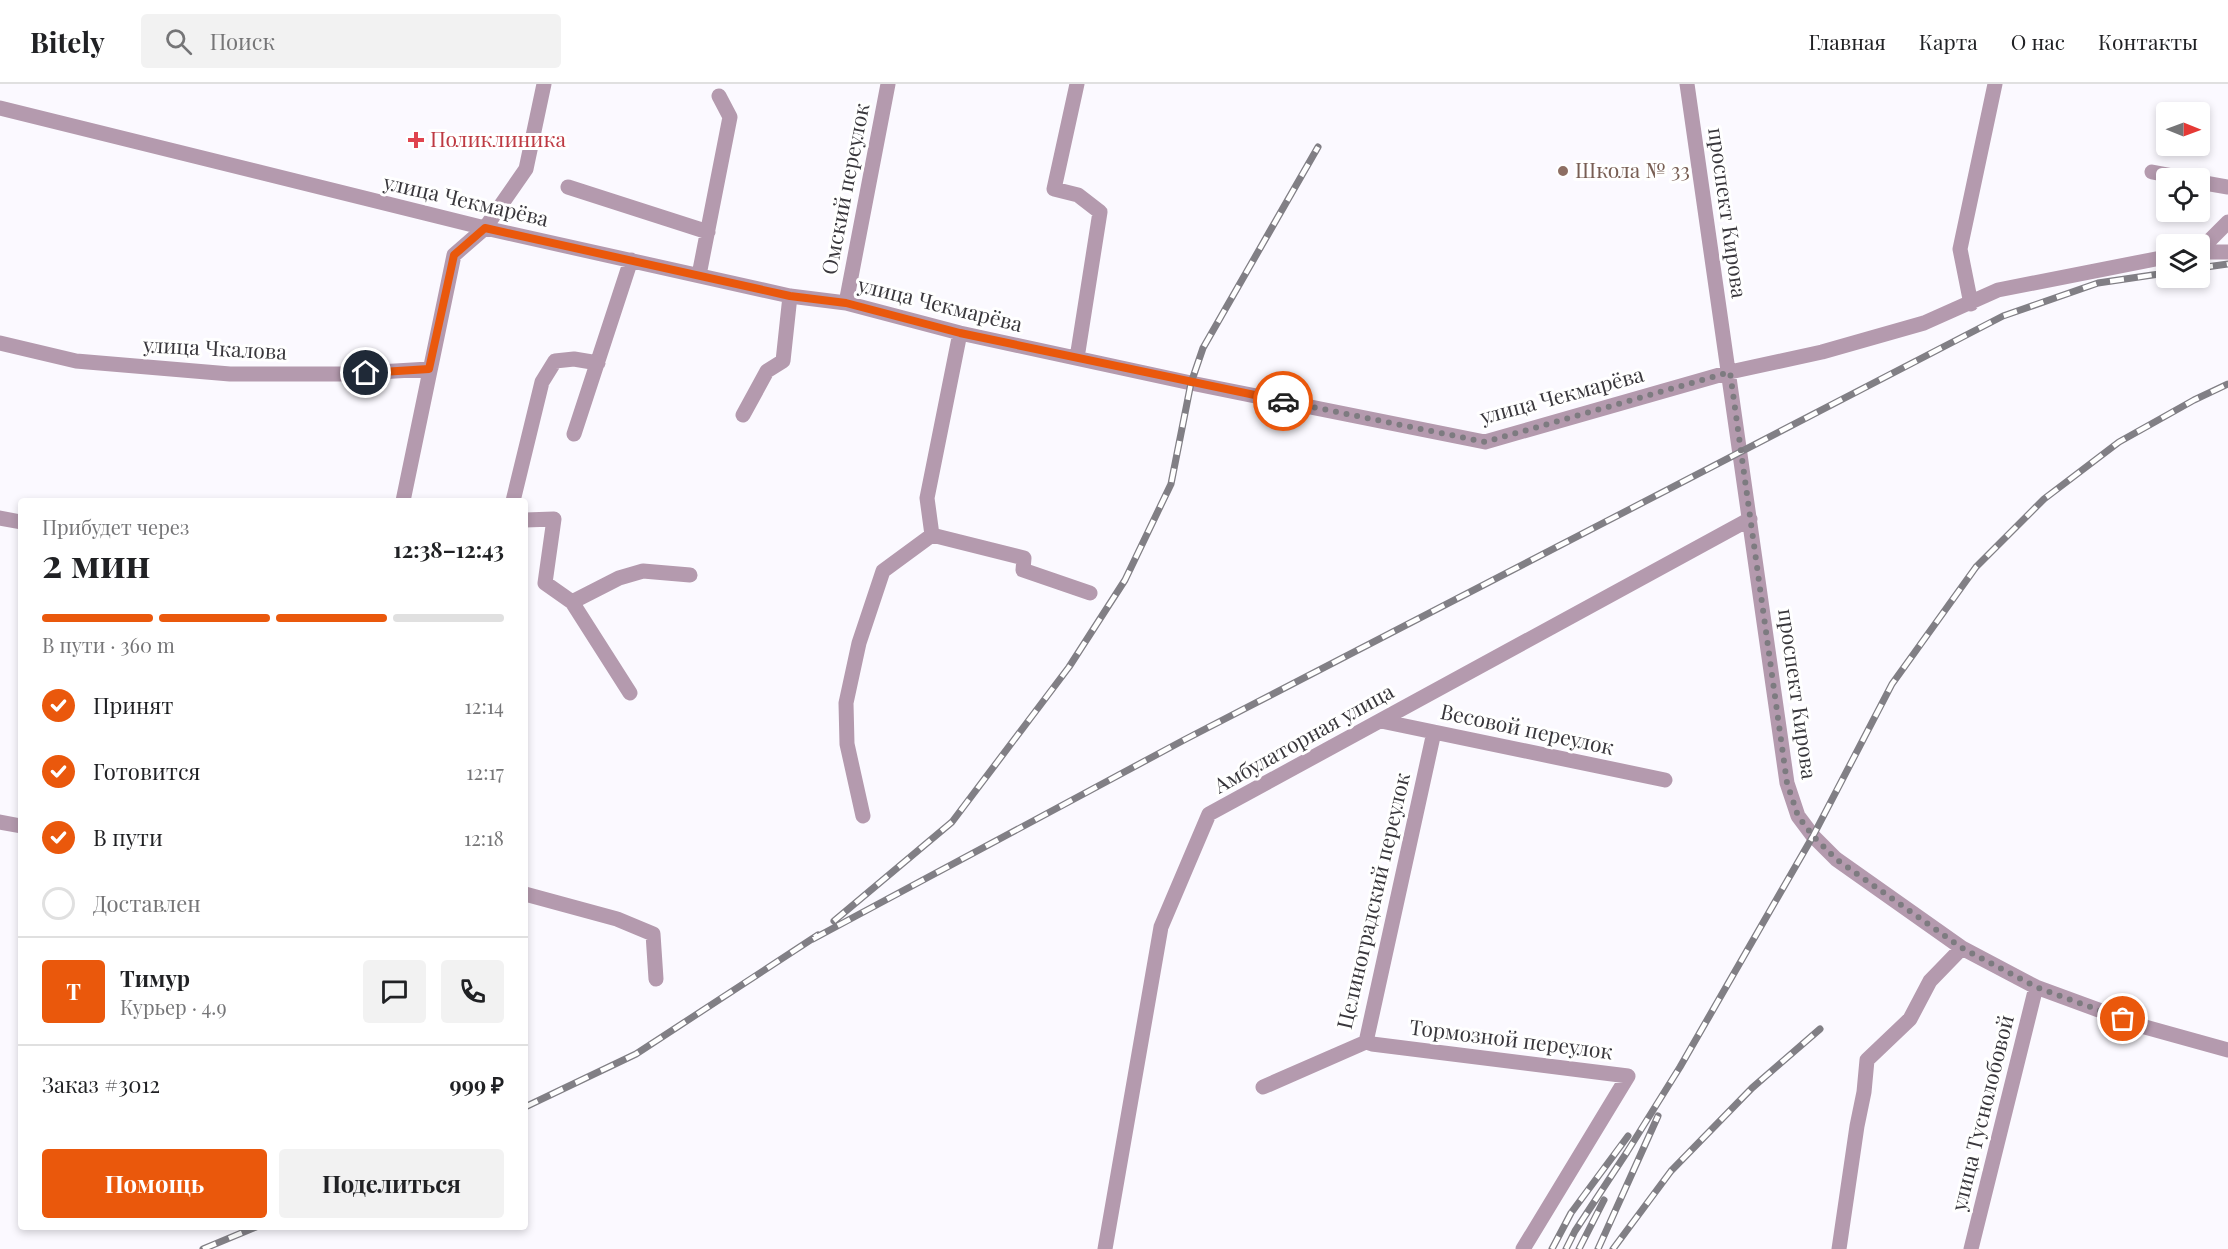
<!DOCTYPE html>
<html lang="ru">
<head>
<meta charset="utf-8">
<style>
	:root { --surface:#fff; --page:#f2f2f2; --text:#202124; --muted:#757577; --line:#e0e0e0; --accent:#ea580c }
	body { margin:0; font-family:"Playfair Display",serif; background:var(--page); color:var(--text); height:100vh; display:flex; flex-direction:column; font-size:22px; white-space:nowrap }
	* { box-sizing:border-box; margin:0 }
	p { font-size:20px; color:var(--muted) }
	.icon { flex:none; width:33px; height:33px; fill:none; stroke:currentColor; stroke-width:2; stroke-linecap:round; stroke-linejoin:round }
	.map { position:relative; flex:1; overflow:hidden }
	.drawer { position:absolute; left:18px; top:414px; width:510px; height:732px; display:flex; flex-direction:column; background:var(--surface); border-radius:6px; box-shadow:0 3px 9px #0003 }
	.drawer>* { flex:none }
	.needle { width:39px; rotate:91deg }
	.buttons { position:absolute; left:2156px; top:18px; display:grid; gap:12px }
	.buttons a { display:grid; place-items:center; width:54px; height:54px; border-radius:6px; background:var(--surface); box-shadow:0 3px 9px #0003; font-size:30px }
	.pin { position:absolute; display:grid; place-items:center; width:51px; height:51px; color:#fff; margin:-26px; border:3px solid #fff; border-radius:50%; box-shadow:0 2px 6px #0007 }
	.courier { position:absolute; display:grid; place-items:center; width:60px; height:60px; margin:-30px; border:4px solid #ea580c; border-radius:50%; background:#fff; color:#222; box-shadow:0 2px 8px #0007 }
	.summary em { font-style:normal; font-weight:700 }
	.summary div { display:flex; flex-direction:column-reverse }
	.summary { display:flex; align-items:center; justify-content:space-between; height:102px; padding:0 24px }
	h1 { font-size:39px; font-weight:700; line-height:45px }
	.bar { display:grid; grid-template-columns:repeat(4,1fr); gap:9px 6px; align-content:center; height:72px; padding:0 24px }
	.bar i { height:8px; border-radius:4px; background:var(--line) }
	.bar .selected { background:var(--accent) }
	.bar p { grid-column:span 4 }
	.line { display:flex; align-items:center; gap:15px; padding:0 24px; border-top:2px solid var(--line) }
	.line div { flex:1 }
	.round { display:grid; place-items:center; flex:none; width:63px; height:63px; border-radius:6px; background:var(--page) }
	ol { padding:0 24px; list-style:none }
	li { display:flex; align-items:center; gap:18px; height:66px }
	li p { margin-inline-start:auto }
	li .icon { padding:6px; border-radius:50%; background:var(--accent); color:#fff; stroke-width:4 }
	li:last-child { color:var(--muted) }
	li i { width:33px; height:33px; border:3px solid var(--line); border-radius:50% }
	.primary-button { display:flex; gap:12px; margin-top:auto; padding:12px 24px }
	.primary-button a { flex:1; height:69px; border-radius:6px; background:var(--accent); color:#fff; font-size:24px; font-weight:700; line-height:69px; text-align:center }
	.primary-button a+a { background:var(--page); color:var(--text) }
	header { display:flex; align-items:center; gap:36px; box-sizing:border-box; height:84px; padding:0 30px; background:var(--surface); border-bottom:2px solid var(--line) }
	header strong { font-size:28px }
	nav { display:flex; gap:33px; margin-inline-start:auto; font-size:21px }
	.search { width:420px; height:54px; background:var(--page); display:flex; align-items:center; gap:15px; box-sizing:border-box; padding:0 21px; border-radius:6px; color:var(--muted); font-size:22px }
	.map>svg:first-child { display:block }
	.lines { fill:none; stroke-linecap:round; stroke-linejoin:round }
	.minor { stroke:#b49aae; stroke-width:15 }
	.rail-casing { stroke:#817f85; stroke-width:7 }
	.rail { stroke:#fff; stroke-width:4.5; stroke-dasharray:14; stroke-linecap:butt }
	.done { stroke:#7d7b80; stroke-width:6; stroke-dasharray:0 10.8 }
	.route { stroke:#ea580c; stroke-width:8 }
	.health-dot { fill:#e0444e; stroke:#fff; stroke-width:2 }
	.education-dot { fill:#8d6e63; stroke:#fff; stroke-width:2 }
	.labels { text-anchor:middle; stroke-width:6; stroke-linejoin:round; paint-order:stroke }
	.health-label { font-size:21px; fill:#be3a42; stroke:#fff; text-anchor:start }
	.education-label { font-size:21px; fill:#785e54; stroke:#fff; text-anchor:start }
	.street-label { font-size:21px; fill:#39373c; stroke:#fff }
</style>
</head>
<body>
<header>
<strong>Bitely</strong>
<div class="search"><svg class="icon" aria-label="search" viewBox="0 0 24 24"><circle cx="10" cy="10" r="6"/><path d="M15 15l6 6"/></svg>Поиск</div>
<nav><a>Главная</a><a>Карта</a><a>О нас</a><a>Контакты</a></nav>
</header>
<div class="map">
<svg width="2228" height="1165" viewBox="0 0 2228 1165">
	<rect width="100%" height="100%" fill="#fbf9ff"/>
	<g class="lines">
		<!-- minor -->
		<path class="minor" d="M1687,0L1787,699L1798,732L1813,752L1836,775L1962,864L2036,903L2145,943L2228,966
			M0,24L485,144L790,212L846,219L960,249L1191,299L1485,358L1730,288L1822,268L1924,239L1998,206L2166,173
			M2152,88L2184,94
			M2199,98L2228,103
			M568,103L708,148
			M2199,167L2228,138
			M2199,168H2228
			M699,191L730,33L719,12
			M846,219L888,0
			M1971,220L1960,165L1995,0
			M960,249L927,414L932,451L1024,474L1023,486L1090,509
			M0,259L76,277L230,290H345L429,285
			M1077,274L1100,128L1078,111L1054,105L1077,0
			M743,331L767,287L783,277L790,212
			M574,350L631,176
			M403,417L454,171L485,144L526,85L544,0
			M513,417L542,298L555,277L574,275L598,279
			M0,434L21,438
			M525,436L554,435L545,499L572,518L630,609
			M572,518L619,494L643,487L690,491
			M1381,637L1665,696
			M863,732L847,660L846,619L859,559L883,487L932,451
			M0,738L21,742
			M525,810L617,835L653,850L656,895
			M1366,958L1372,960L1628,992L1523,1165
			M1263,1003L1366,958L1434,648
			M1105,1165L1161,843L1209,730L1750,435
			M1839,1165L1857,1042L1864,1008L1867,976L1910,935L1930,897L1962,864
			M1971,1165L2036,903"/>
		<!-- rail casing -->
		<g class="rail-casing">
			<path id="rail" d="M2199,184L2228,180
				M834,837L952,738L1069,583L1125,496L1171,400L1191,299L1203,264L1318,63
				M813,855L1184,656L2003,232L2098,199L2166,189
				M525,1023L636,970L818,851
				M203,1165L256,1143
				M1552,1165L1571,1129L1628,1052
				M1566,1165L1575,1147L1627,1068L1680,983L1813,752L1892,600L1976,483L2044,415L2119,358L2194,316L2228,300
				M1579,1165L1604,1116
				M1598,1165L1658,1032
				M1613,1165L1671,1087L1752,1004L1820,945"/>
		</g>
		<!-- rail -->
		<use href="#rail" class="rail"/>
	</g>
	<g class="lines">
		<!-- done -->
		<path class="done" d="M1283,317L1485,358L1730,288L1787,699L1798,732L1813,752L1836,775L1962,864L2036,903L2123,935"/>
		<!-- route -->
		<path class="route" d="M366,289L429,285L454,171L485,144L790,212L846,219L960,249L1283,317"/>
	</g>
	<!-- markers -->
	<path class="health-dot" d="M413 47h6v6h6v6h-6v6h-6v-6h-6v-6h6z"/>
	<circle class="education-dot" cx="1563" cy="87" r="6"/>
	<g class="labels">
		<!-- health labels -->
		<g class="health-label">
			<text x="430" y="63">Поликлиника</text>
		</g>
		<!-- education labels -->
		<g class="education-label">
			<text x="1575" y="94">Школа № 33</text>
		</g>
		<!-- street labels -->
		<g class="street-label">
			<text transform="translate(846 105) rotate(-79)" y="7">Омский переулок</text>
			<text transform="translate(466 117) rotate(13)" y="7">улица Чекмарёва</text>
			<text transform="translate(1727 129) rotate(82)" y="7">проспект Кирова</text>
			<text transform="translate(940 221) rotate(14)" y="7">улица Чекмарёва</text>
			<text transform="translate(215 265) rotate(3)" y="7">улица Чкалова</text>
			<text transform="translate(1562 312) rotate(-15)" y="7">улица Чекмарёва</text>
			<text transform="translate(1797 610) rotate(82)" y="7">проспект Кирова</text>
			<text transform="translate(1527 646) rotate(12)" y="7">Весовой переулок</text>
			<text transform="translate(1304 655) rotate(-29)" y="7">Амбулаторная улица</text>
			<text transform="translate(1374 817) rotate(-77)" y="7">Целиноградский переулок</text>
			<text transform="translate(1511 956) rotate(7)" y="7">Тормозной переулок</text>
			<text transform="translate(1983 1029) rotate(-76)" y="7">улица Туснолобовой</text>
		</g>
	</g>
</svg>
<div class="buttons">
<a><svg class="needle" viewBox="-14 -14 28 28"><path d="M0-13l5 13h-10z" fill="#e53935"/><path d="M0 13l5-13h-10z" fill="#757577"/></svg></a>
<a><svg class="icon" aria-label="locate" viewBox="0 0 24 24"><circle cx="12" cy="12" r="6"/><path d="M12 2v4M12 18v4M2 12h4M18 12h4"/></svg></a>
<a><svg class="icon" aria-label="layers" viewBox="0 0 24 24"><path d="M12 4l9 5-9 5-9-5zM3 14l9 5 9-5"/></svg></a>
</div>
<div class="pin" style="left:2123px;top:935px;background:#ea580c"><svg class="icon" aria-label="bag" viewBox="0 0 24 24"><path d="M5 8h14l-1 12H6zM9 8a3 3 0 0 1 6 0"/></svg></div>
<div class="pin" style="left:366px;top:289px;background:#1f2937"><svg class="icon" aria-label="home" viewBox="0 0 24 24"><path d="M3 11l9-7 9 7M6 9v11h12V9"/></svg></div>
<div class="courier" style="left:1283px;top:317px"><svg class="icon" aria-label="car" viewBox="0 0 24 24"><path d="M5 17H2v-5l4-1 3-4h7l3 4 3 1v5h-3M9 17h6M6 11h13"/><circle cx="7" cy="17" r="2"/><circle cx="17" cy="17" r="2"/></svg></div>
<section class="drawer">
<div class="summary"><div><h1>2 мин</h1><p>Прибудет через</p></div><em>12:38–12:43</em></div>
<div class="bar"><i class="selected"></i><i class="selected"></i><i class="selected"></i><i></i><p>В пути · 360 m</p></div>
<ol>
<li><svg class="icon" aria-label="check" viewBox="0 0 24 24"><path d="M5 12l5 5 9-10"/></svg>Принят<p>12:14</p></li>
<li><svg class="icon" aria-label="check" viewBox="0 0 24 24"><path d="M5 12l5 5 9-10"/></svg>Готовится<p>12:17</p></li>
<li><svg class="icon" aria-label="check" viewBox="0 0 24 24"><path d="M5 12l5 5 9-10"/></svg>В пути<p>12:18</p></li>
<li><i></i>Доставлен</li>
</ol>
<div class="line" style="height:108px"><b class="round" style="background:var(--accent);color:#fff">Т</b><div><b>Тимур</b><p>Курьер · 4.9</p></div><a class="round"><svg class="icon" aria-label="chat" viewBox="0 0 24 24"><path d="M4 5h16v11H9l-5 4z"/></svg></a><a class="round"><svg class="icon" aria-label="phone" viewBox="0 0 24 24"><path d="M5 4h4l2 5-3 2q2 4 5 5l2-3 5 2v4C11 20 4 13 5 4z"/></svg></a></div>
<div class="line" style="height:78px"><div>Заказ #3012</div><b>999 ₽</b></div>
<div class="primary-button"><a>Помощь</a><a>Поделиться</a></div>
</section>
</div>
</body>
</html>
